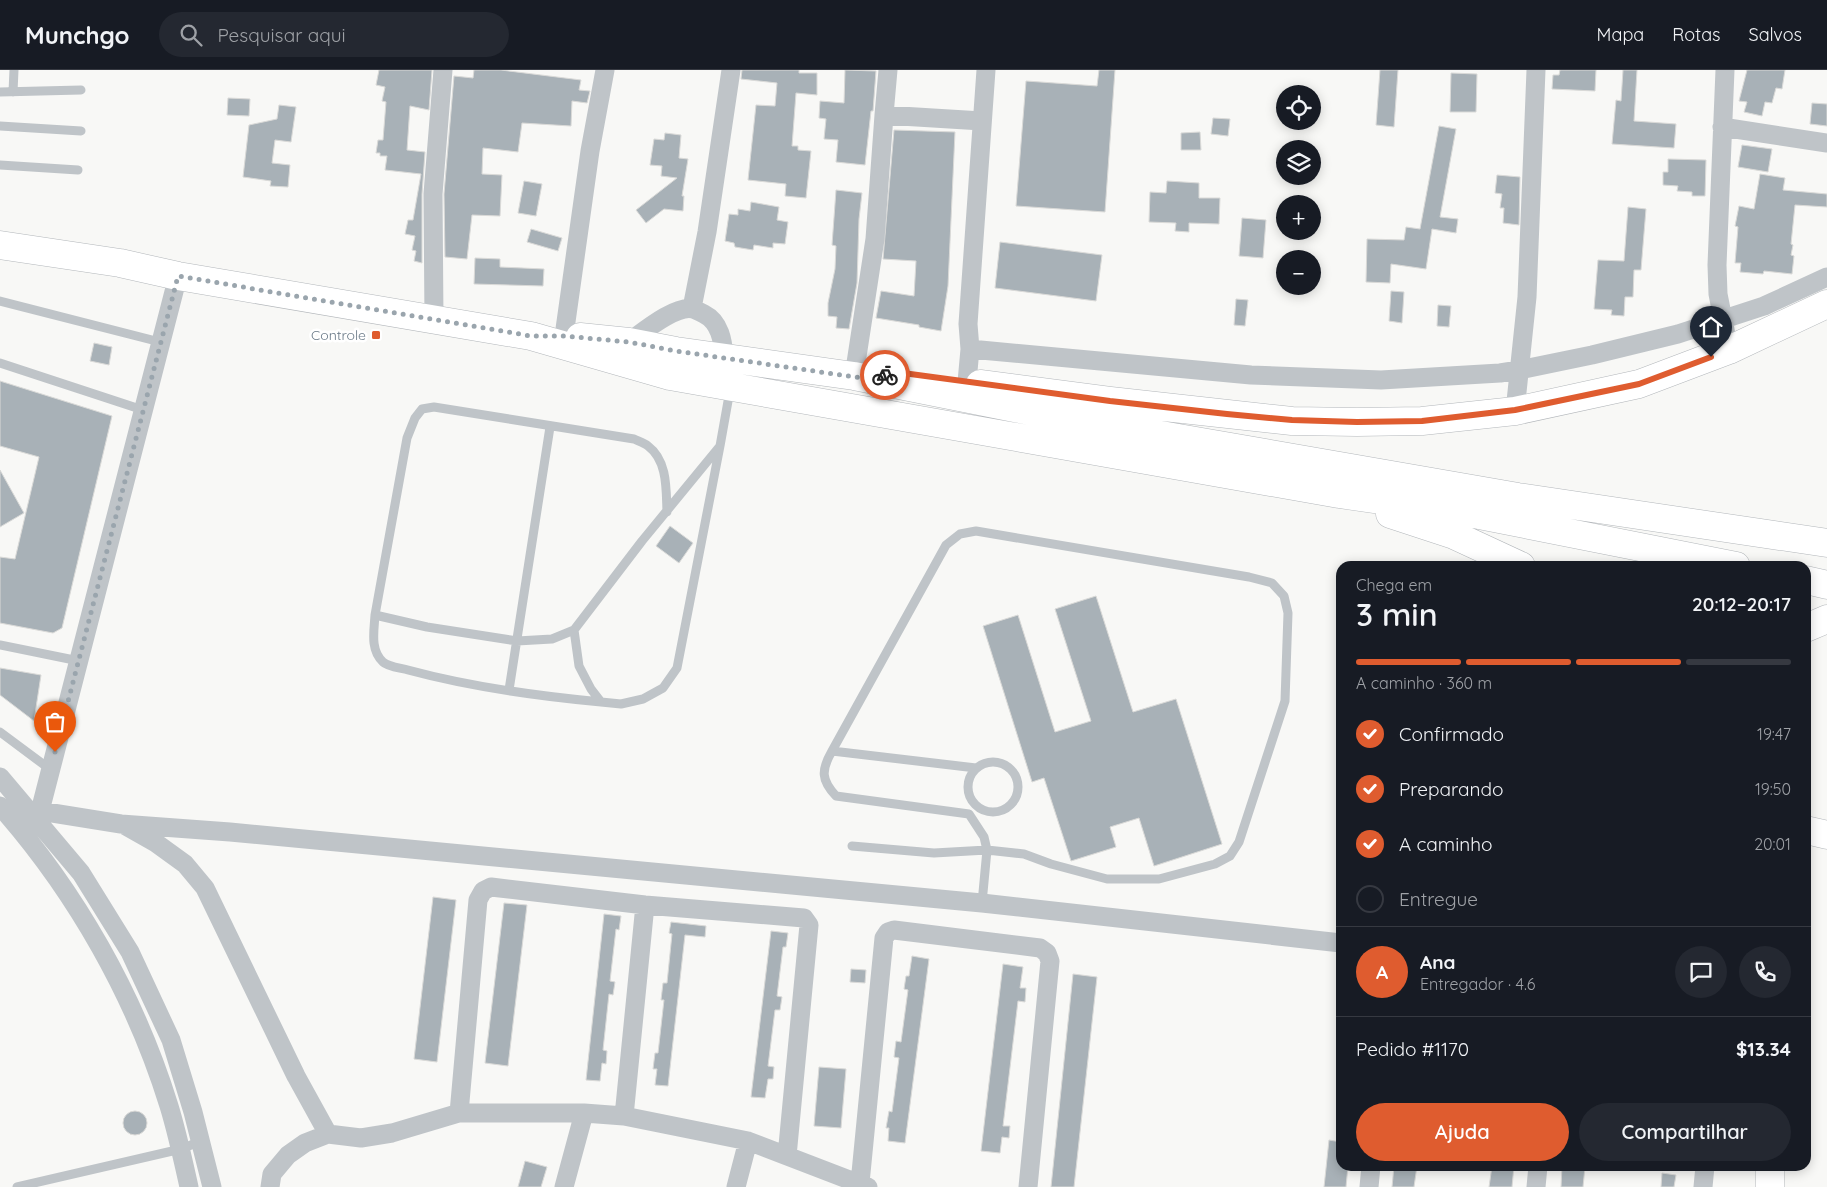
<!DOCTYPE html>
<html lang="pt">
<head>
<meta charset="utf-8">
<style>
	:root { --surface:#171b24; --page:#242831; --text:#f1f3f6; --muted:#9ea1a6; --line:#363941; --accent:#df5c2f }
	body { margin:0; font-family:Quicksand,sans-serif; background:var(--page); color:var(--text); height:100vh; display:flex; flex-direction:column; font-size:19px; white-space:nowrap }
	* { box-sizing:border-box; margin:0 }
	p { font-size:16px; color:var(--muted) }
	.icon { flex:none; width:28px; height:28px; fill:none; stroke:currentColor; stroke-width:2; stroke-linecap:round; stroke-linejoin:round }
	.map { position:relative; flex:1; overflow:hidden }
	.details { position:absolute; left:1336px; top:491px; width:475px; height:610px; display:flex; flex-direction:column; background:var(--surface); border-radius:15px; box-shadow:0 2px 12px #0003 }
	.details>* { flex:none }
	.fabs { position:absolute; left:1276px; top:15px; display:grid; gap:10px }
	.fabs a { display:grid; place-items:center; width:45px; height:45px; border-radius:50%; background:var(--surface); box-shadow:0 2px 12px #0003; font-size:25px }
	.pin { position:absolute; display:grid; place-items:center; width:42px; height:42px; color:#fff; margin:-51px -21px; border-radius:50% 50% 50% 0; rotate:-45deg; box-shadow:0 0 5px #0007 }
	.pin .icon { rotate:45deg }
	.courier { position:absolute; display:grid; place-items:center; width:50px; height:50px; margin:-25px; border:4px solid #df5c2f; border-radius:50%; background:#fff; color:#222; box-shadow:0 1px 6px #0007 }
	.headline em { font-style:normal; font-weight:600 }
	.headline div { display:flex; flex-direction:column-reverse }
	.headline { display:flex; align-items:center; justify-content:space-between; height:85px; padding:0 20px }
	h1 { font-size:32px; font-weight:600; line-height:38px }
	.bar { display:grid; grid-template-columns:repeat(4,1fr); gap:8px 5px; align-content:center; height:60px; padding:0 20px }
	.bar i { height:6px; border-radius:4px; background:var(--line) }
	.bar .current { background:var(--accent) }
	.bar p { grid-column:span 4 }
	.line { display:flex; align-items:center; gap:12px; padding:0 20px; border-top:1px solid var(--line) }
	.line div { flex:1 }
	.round { display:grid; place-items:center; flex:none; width:52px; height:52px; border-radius:26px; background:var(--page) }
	ol { padding:0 20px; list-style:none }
	li { display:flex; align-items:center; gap:15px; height:55px }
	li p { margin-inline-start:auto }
	li .icon { padding:5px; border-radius:50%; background:var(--accent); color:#fff; stroke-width:4 }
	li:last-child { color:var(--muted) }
	li i { width:28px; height:28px; border:2px solid var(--line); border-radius:50% }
	.action { display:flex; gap:10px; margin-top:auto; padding:10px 20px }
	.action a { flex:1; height:58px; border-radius:30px; background:var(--accent); color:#fff; font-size:20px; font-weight:600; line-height:58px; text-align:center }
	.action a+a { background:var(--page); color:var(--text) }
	header { display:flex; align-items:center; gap:30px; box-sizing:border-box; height:70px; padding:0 25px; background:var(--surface); border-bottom:1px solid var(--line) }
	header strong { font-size:24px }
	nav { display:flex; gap:28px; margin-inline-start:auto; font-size:18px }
	.search { width:350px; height:45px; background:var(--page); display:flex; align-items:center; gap:12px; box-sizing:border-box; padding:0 18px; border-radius:28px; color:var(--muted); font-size:19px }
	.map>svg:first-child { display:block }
	.building { fill:#a8b1b7; stroke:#dadad8 }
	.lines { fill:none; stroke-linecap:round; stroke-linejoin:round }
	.highway-casing { stroke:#b3b7bb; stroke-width:29 }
	.lane { stroke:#bfc4c8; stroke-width:9 }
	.street { stroke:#bfc4c8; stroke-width:19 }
	.highway { stroke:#fff; stroke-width:28 }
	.done { stroke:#9aa5ad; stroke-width:5; stroke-dasharray:0 9 }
	.route { stroke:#df5c2f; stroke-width:6 }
	.poi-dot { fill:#df5c2f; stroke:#fff; stroke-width:2 }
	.labels { text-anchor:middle; stroke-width:5; stroke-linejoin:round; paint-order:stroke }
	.poi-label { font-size:14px; fill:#687886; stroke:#fff; text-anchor:end }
</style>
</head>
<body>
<header>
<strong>Munchgo</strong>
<div class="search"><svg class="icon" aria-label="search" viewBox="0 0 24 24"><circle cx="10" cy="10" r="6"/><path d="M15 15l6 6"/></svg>Pesquisar aqui</div>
<nav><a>Mapa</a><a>Rotas</a><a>Salvos</a></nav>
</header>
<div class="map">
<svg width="1827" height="1117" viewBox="0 0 1827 1117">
	<rect width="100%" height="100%" fill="#f8f8f6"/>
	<!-- building -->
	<path class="building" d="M379,0H432L429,40L410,36L407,80L425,82L422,124V193L414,191L416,181L412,180L415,166L405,164L408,150H413L421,104L385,100L387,86H380V83H376L378,70H383L386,32L382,31L385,17L376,15Z
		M474,0H501L581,10L579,20L590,21L587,33L572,31L571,56L522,53L518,82L483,78L482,104L502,105L500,146L472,145L467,189L445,187L444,124L454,6L473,8Z
		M742,0H799V3H817V25L796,23L792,76H798V80L811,81L806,128L785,126L786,114L748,110L756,35L775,36L777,13L741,9Z
		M845,0L876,1L873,41H871L865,95L836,92L838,70L824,69L826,49L819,48L820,31L844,33Z
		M1099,0H1115L1105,142L1016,136L1026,11L1097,16Z
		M1380,0H1398L1394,57L1376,55Z
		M1560,0H1596L1595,21L1552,19L1553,5H1559Z
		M1623,0H1637L1634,51L1676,54L1674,78L1612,74L1616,30L1621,31Z
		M1747,0H1785L1782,19L1776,18L1772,33L1765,32L1762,46L1744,42L1747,32L1739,31Z
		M1451,3L1477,4L1476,42H1450Z
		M228,28L250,29L249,46L227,45Z
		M1812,33L1827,34V56L1810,54Z
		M279,35L296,37L291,72L275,70L272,93L290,95L288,117L270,116L271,111L243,107L249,55L277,49Z
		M1213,48L1230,49L1228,66L1211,64Z
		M1439,56L1456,59L1440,147L1458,149L1456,163L1432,159L1426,199L1391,194L1390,213L1366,212L1367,169L1404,170L1406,157L1420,159Z
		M894,60L955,62L948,216L941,261L919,257V255L876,248L881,221L914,226L916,191L883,189Z
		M1200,62L1201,80H1181V63Z
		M665,63L681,65L679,88L688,89L682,126H684L683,141L664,139L646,153L636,140L677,108L661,106L662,96L650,95L654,69L664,70Z
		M1742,75L1772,79L1768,102L1738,97Z
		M1668,89L1706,90L1705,126H1692V122L1677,121L1678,116L1663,115V102H1668Z
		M1760,104L1785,108L1783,120L1827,124V137L1795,135L1791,174L1793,175L1791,185L1794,186L1792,204L1764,201L1763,204L1740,202L1741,193H1735L1738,157L1735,156L1739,136L1754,139Z
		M1497,105L1520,107L1519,155L1503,153L1504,138H1500L1502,124L1495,123Z
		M524,111L542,114L536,146L518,143Z
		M1167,111L1199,113V128H1220L1219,154L1189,153V162L1175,161L1176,153L1149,152L1150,122L1166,123Z
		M836,120L862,123L859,149L857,213L849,259L836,258L837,247L828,246V233L835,199L836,176L832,175Z
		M751,132L779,137L777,150L788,152L785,174L773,173V178L754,175L753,180L735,177L734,173L725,171L729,144L738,145V139L750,141Z
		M1628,137L1646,139L1641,200H1634L1633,227H1625L1624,246L1611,245L1612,240L1594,239L1598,190L1624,191Z
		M1242,148L1266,150L1263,188L1239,186Z
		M531,159L562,168L558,181L527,172Z
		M1000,172L1102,185L1096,231L995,218Z
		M475,188L500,189V197L544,199L543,216L474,214Z
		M1391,221L1404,222L1402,253L1389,251Z
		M1236,229L1248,230L1245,256L1234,255Z
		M1438,235L1451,236L1449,257L1437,256Z
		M94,273L112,277L109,295L90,291Z
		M0,311L112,346L62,558L53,563L0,553V487L15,489L39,387L0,376Z
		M0,400L24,443L0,457Z
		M670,456L693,473L679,493L656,476Z
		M1096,526L1133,642L1176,629L1222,774L1154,796L1139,748L1110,757L1116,777L1071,791L1044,708L1032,712L983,556L1018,545L1055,662L1091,651L1055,539Z
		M0,598L41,605L34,651L0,625Z
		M433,827L456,830L437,992L414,989Z
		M504,833L527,835L508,996L485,993Z
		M604,844L621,846L619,860L616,859L610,911L615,912L613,925L609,924L603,980L607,981L606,994L602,993L600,1011L586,1010Z
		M671,852L706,856L705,867L685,865L668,1016L655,1015L657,999H653L655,983H658L664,930H661L663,913H667L672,864L669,863Z
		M771,861L788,863L786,877H783L777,926L782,927L780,940H775L768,996L774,997L773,1009H768L765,1028L751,1027Z
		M912,886L929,889L905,1073L888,1071L889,1058H886L889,1041L892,1042L899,988L894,987L896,971L901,972L908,920L904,919L906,906H909Z
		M1003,894L1023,897L1020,918H1026L1025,932L1018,931L1003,1056H1010L1009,1068L1002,1067L1000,1083L981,1081Z
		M851,899L866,900L865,913L850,912Z
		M1073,904L1097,907L1074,1117H1051Z
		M819,997L846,999L841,1058L814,1056Z
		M123 1053a12 12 0 1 1 24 0a12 12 0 1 1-24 0Z
		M1329,1070L1341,1072V1096H1348L1346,1117H1324Z
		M525,1091L547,1097L541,1117H518Z
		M1394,1096H1417L1414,1117H1392Z
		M1492,1096H1514L1512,1117H1489Z
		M1562,1096L1585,1097L1583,1117H1561Z
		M1662,1103L1676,1105L1674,1117H1661Z"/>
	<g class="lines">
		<!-- highway casing -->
		<g class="highway-casing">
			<path id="highway" d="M0,175L120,193L178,206L531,266L670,306L1339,424L1464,442L1736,496
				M580,267L629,272L676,281L854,306L1080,351L1518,427L1827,473
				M980,314L1110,331L1292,351L1357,352L1422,351L1515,341L1639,314L1729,280L1827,234
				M1390,444L1454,465L1521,496
				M1806,510L1827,515
				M1806,558L1827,549
				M1806,760L1827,765
				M1770,1117V1096"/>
		</g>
		<!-- lane -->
		<path class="lane" d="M0,22L81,20
			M13,22L14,0
			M0,56L81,61
			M0,95L78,100
			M0,231L160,272
			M0,293L143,340
			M720,376L677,598L663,618L643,629L621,634L601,632L591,619L579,596L574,560L642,471L720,376L730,320
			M375,545L427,557L517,571L552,569L574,560
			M0,575L79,591
			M509,620L550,357
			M601,632C536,626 471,617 408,600C401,598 388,597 383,592C370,580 374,561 375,545L407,368L415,348L422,339L434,337L634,369C638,371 644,373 648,376C668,391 666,420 667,442
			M0,662L51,700
			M832,681L976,698
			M968 717a25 25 0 1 1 50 0a25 25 0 1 1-50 0Z
			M852,776L934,783L987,780L984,767L969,744L836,726C821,710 821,700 832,681L946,475L960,464L976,461L1249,507L1272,513L1284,526L1288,543L1285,631L1239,772L1230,786L1215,794L1159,809H1107L1051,794L1024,784L987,780L982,833
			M17,1117L181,1079L201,1071"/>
		<!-- street -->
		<path class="street" d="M986,0L968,254L970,279L1251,305L1381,310L1500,303L1519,300L1592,285L1678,264L1764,236L1827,207
			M1725,0L1717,195L1718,224L1729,280
			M884,45L888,0
			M1722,57L1827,73
			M692,238L707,162L731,0
			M434,250L433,124L443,0
			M564,266L590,81L605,0
			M629,272C643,262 675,235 693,239C696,240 700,242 704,244C720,252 723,271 724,287
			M854,306L875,169L884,45L982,51
			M967,312L970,279
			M1515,341L1527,227L1536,0
			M0,707L81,803L130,882L171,970L193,1042L212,1117
			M0,736C76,822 135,926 169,1036C177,1062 183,1090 189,1117
			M40,741L178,206
			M36,748L40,741L121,754L230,762L982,833L1341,873
			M126,756L156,773L185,794L205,818L296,1006L328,1064L361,1068L392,1063L459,1043H584L624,1046L748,1071L868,1117
			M459,1043L478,830L483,821L491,817L645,835L804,848L809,855L787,1086
			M624,1046L645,835
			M860,1113L884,868L888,862L894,860L1040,878L1047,883L1050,891L1028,1117
			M270,1117L272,1104L288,1085L305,1073L328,1064
			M564,1117L584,1043
			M736,1117L748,1071
			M1369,1117L1371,1096
			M1536,1117L1538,1096
			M1703,1117L1705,1096"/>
		<!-- highway -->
		<use href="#highway" class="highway"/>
	</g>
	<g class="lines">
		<!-- done -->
		<path class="done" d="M55,682L178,206L531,266H564L629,272L676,281L862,308L885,305"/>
		<!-- route -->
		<path class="route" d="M885,305L903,303L1110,331L1227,344L1292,350L1357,352L1422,351L1515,340L1639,314L1711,287"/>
	</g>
	<!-- markers -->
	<rect class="poi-dot" x="371" y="260" width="10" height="10" rx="2.5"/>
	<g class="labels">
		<!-- poi labels -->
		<g class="poi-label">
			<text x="366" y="270">Controle</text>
		</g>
	</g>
</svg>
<div class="fabs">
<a><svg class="icon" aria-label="locate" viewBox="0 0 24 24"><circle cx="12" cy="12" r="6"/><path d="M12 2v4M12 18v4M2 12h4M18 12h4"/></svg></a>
<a><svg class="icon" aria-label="layers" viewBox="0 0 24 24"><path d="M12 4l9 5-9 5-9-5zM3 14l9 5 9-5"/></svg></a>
<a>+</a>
<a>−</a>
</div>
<div class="pin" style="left:55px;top:682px;background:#ea580c"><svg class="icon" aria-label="bag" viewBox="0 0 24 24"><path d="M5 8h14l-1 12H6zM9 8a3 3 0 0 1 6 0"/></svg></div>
<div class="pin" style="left:1711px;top:287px;background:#1f2937"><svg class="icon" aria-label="home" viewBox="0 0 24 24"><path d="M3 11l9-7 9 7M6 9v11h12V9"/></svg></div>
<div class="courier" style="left:885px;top:305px"><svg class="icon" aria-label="bike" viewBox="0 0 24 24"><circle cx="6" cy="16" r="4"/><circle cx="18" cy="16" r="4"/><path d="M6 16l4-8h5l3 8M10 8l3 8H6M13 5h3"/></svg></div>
<section class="details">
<div class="headline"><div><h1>3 min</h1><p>Chega em</p></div><em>20:12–20:17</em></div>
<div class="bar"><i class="current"></i><i class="current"></i><i class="current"></i><i></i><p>A caminho · 360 m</p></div>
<ol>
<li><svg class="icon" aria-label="check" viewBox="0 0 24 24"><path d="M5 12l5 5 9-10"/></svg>Confirmado<p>19:47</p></li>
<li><svg class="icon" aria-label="check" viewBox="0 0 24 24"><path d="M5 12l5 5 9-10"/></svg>Preparando<p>19:50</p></li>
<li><svg class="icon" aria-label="check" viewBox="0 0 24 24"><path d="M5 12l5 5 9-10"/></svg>A caminho<p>20:01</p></li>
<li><i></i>Entregue</li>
</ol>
<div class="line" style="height:90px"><b class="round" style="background:var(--accent);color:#fff">A</b><div><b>Ana</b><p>Entregador · 4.6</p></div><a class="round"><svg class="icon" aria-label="chat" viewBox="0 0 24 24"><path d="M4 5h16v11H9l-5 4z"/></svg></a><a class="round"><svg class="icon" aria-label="phone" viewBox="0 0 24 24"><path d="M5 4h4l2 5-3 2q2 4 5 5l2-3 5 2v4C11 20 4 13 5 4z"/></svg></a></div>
<div class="line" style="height:65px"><div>Pedido #1170</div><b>$13.34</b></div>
<div class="action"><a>Ajuda</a><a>Compartilhar</a></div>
</section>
</div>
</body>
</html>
